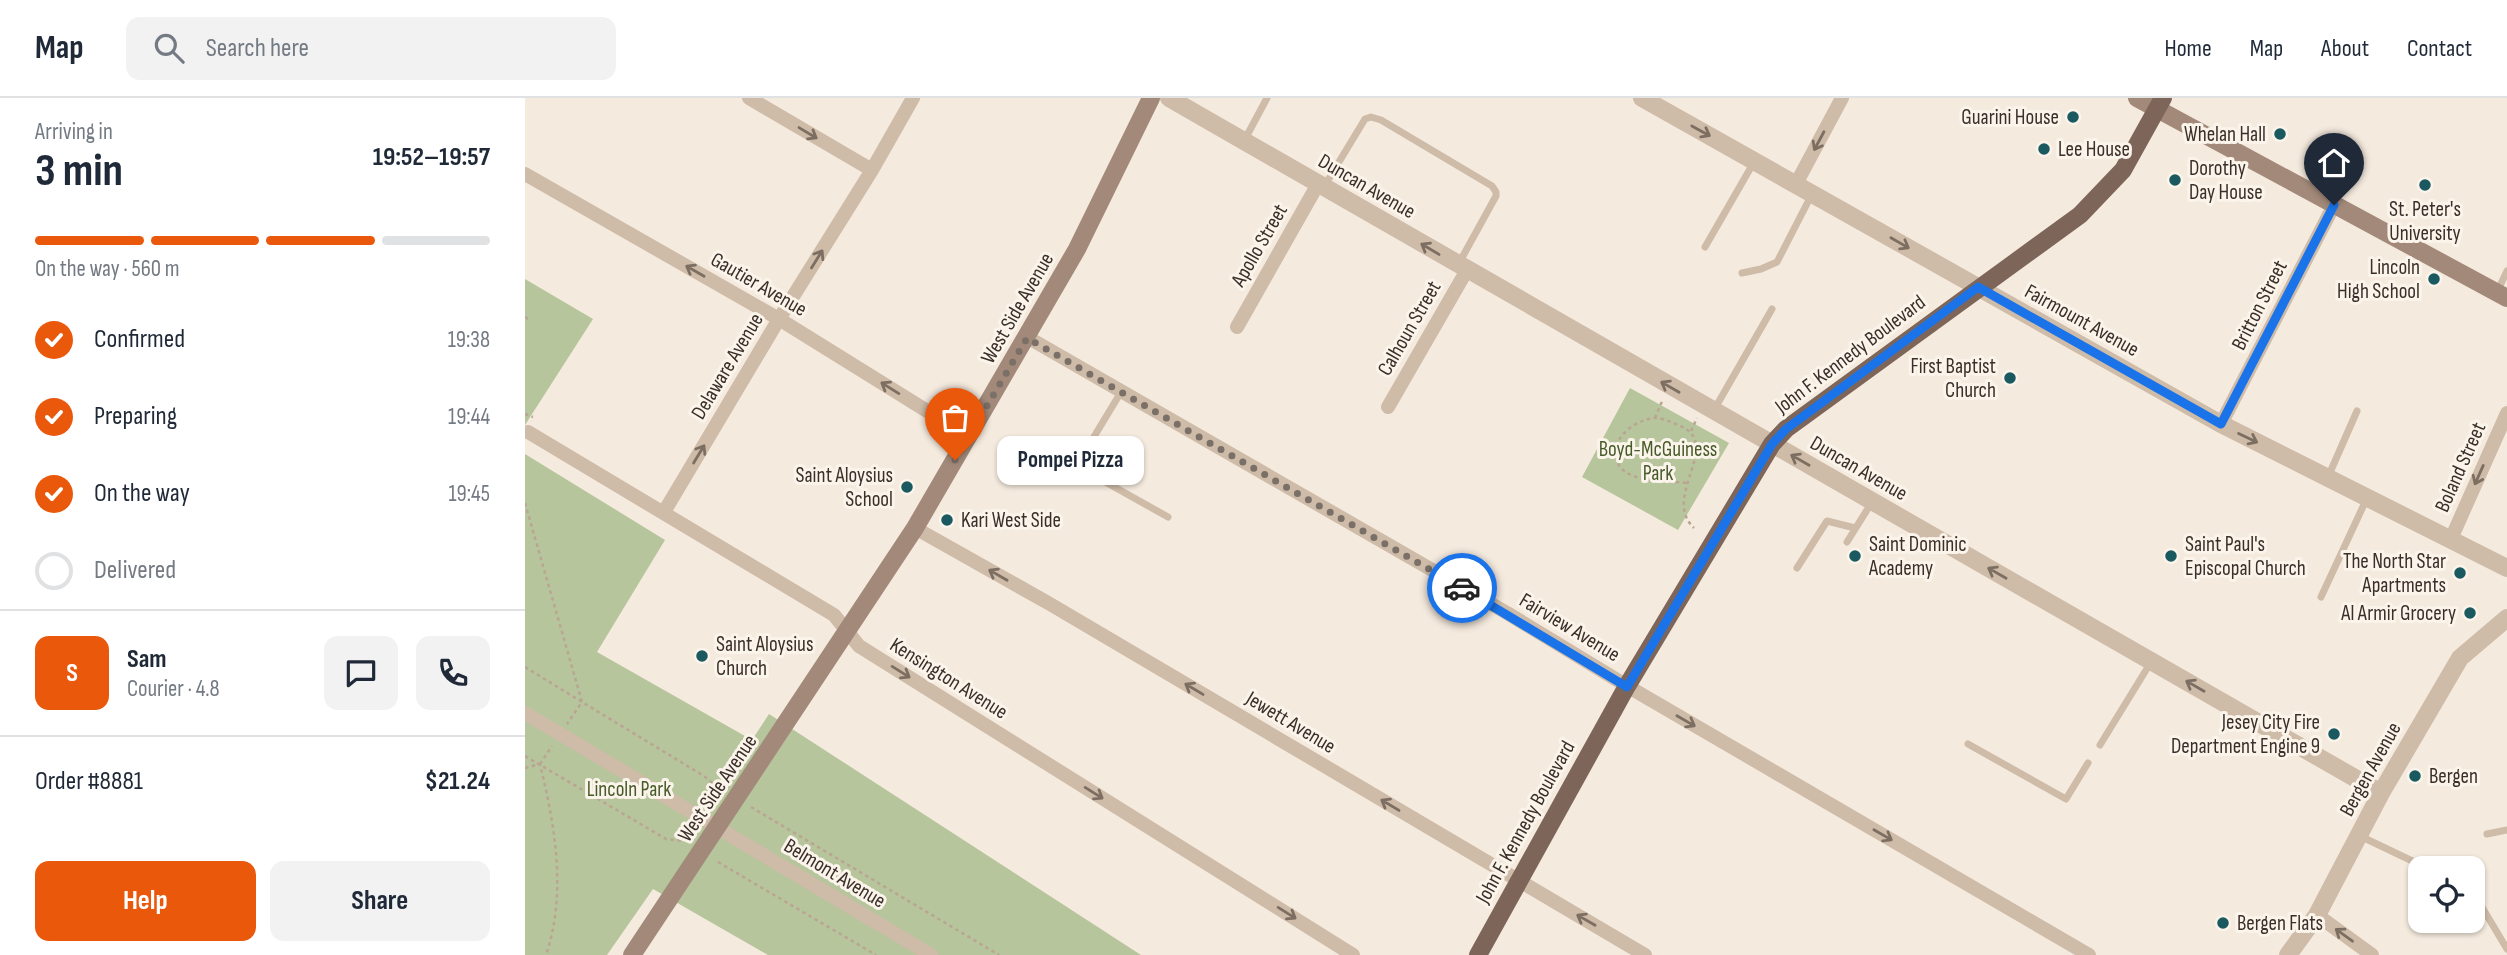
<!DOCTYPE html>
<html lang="en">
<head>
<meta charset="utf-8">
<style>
	:root { --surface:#fff; --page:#f2f2f3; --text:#1f2937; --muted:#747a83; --line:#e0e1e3; --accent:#ea580c }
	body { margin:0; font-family:"Sofia Sans Condensed",sans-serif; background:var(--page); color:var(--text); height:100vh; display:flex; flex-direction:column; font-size:26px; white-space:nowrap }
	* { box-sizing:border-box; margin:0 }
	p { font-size:23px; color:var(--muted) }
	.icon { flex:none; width:38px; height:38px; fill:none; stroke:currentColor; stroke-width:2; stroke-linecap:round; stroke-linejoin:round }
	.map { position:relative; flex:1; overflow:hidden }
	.sheet { display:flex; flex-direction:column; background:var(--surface); width:525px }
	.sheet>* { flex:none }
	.buttons { position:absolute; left:1883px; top:758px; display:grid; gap:14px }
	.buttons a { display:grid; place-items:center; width:77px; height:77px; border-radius:14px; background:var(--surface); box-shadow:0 2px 5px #0004; font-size:35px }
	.pin { position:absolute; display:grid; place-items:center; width:60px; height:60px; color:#fff; margin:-72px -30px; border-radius:50% 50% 50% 0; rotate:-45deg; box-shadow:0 0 7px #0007 }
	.pin .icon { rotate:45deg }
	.courier { position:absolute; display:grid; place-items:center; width:70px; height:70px; margin:-35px; border:5px solid #1a73e8; border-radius:50%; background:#fff; color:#222; box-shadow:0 2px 9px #0007 }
	.bubble { position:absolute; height:49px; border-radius:14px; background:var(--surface); box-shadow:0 2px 5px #0004; font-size:23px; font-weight:700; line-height:49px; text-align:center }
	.head em { font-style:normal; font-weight:700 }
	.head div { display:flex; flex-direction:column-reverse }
	.head { display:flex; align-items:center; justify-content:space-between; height:119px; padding:0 35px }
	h1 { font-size:46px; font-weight:700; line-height:52px }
	.bar { display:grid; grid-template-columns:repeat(4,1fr); gap:10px 7px; align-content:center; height:84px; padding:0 35px }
	.bar i { height:9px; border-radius:5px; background:var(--line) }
	.bar .current { background:var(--accent) }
	.bar p { grid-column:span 4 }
	.line { display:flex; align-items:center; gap:18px; padding:0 35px; border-top:2px solid var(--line) }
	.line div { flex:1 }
	.round { display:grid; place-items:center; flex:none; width:74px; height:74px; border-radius:14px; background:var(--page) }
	ol { padding:0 35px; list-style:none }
	li { display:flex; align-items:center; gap:21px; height:77px }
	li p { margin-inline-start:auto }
	li .icon { padding:7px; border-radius:50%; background:var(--accent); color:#fff; stroke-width:4 }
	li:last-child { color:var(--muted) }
	li i { width:38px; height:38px; border:4px solid var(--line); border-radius:50% }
	.action { display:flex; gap:14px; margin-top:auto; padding:14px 35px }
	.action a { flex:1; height:80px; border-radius:14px; background:var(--accent); color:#fff; font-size:28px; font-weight:700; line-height:80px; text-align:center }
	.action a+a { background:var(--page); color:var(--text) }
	header { display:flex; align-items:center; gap:42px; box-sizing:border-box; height:98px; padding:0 35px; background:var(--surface); border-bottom:2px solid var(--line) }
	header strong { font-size:33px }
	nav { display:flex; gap:38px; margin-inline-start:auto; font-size:24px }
	.search { width:490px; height:63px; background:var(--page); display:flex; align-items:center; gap:18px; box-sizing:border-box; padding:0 24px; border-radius:14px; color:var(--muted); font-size:26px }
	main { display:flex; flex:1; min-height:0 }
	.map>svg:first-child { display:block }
	.green { fill:#b6c59c }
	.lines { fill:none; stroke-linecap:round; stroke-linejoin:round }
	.path { stroke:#baa592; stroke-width:2.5; stroke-dasharray:3.5 3.5; stroke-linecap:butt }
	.service { stroke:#cebba8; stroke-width:7 }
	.minor { stroke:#cebba8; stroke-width:14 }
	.tertiary { stroke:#cebba8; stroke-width:18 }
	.secondary { stroke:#a28979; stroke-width:18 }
	.primary { stroke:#7d6659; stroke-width:18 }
	.oneway { stroke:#7d6e62 }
	.done { stroke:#7b7068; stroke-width:7; stroke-dasharray:0 12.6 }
	.route { stroke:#1a73e8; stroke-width:9 }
	.poi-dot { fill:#1a5960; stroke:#fbf4eb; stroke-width:2.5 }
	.labels { text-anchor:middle; stroke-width:6; stroke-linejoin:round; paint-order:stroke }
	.poi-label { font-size:21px; fill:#3a2f29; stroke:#fbf4eb; text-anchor:end }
	.street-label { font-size:21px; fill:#3a2f29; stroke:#fbf4eb }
	.park-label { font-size:21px; fill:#485b2a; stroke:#fbf4eb }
</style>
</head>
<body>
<header>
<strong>Map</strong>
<div class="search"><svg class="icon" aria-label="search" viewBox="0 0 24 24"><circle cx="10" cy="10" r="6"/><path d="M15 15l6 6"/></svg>Search here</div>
<nav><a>Home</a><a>Map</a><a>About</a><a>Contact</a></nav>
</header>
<main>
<section class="sheet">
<div class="head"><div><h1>3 min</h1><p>Arriving in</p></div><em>19:52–19:57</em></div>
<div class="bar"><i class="current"></i><i class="current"></i><i class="current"></i><i></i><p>On the way · 560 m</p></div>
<ol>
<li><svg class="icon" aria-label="check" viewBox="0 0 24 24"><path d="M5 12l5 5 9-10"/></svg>Confirmed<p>19:38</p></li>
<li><svg class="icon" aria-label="check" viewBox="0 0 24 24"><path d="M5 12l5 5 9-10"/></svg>Preparing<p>19:44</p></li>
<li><svg class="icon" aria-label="check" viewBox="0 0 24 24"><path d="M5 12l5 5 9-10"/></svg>On the way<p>19:45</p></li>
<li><i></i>Delivered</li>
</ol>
<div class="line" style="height:126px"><b class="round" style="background:var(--accent);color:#fff">S</b><div><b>Sam</b><p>Courier · 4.8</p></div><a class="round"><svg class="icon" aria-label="chat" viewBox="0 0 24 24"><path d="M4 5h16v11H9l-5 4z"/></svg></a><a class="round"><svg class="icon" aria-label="phone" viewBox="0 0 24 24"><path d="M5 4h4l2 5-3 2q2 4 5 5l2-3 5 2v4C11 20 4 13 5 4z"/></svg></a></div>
<div class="line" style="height:91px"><div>Order #8881</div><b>$21.24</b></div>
<div class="action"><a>Help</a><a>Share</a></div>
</section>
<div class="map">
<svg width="1982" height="857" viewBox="0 0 1982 857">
	<rect width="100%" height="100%" fill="#f5eade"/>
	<!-- green -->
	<path class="green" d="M0,181L68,221L0,327Z
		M1105,290L1204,345L1153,432L1057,379Z
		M0,356L140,442L72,554L227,642L244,616L616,857H243L128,791L82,857H0Z"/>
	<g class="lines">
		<!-- path -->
		<path class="path" d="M0,219L2,220L0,224
			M0,316L8,319
			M1130,320L1138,301
			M1166,333L1172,320
			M1161,385C1140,382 1095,386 1091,359C1090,353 1092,344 1096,339C1103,329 1116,322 1128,320C1135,319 1146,324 1153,327C1201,345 1135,398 1169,430
			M0,405L57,604L179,678L192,689
			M0,569L57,604L42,626
			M0,658L141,741L158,743
			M15,666L27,648
			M0,670L15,666C30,728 42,795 21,857
			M226,709L474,857
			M193,764L351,857"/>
		<!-- service -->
		<path class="service" d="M719,43L742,0
			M800,87L840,21L846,19L856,22L967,88L971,94V98L933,167
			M1180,149L1229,64
			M1217,175L1236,171L1252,164L1287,96
			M1972,194L1982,173
			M596,294L558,357L559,372L643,419
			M1189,312L1247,211
			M1803,379L1832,313
			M1322,444L1347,404
			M1272,470L1302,423L1330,430
			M1796,499L1842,400
			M1443,646L1541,701L1563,665
			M1575,647L1626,564
			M1962,736L1982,732
			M1835,738L1902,770
			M1948,794L1982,851"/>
		<!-- minor -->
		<path class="minor" d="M224,0L347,72
			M0,76L254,221L444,339
			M1271,86L1317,0
			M712,229L793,86
			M502,239L982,515L1102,588L1564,857
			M863,309L942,172
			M1696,326L1809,107
			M3,334L309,517L334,548L828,857
			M139,414L254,221L347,72L388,0
			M390,430L525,506L1120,857
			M1926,441L1982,315
			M0,615L406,857
			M1792,817L1847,857"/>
		<!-- tertiary -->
		<path class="tertiary" d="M644,0L1856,695
			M1117,0L1696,326L1982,470
			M1763,857L1792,817L1856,695L1935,560L1982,520"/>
		<!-- secondary -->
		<path class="secondary" d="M1612,0L1982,200
			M107,857L390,430L552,151L626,0"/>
		<!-- primary -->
		<path class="primary" d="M953,857L1102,588L1247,346L1261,331L1555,117L1598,72L1638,0"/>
	</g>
	<!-- one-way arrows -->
	<defs><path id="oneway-shaft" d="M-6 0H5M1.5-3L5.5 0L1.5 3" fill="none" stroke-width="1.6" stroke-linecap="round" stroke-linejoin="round" transform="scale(1.75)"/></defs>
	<g class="oneway">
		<use href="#oneway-shaft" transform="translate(1176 33) rotate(29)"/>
		<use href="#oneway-shaft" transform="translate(283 35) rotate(31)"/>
		<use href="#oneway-shaft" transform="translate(1294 43) rotate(118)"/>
		<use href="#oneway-shaft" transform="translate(1375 145) rotate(30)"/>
		<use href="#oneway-shaft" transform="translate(905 151) rotate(-149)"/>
		<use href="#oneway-shaft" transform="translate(292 161) rotate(-58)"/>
		<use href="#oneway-shaft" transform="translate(170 173) rotate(-150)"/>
		<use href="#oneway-shaft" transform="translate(1145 289) rotate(-150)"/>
		<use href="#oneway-shaft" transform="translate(365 290) rotate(-148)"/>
		<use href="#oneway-shaft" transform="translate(1723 340) rotate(26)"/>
		<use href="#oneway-shaft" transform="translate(174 356) rotate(-59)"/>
		<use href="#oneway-shaft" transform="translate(1275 362) rotate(-150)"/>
		<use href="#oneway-shaft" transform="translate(1954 377) rotate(114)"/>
		<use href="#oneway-shaft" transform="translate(1472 475) rotate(-150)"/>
		<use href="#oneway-shaft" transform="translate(473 477) rotate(-150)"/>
		<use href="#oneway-shaft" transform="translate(376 574) rotate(32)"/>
		<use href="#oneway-shaft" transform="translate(1670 588) rotate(-150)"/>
		<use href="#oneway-shaft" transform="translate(669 591) rotate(-149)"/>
		<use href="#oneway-shaft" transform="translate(1161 623) rotate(30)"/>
		<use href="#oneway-shaft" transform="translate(569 695) rotate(32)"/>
		<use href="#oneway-shaft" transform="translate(865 707) rotate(-149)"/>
		<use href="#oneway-shaft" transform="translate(1358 737) rotate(30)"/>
		<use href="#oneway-shaft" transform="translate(762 815) rotate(32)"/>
		<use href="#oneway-shaft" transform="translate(1061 822) rotate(-150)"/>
		<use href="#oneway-shaft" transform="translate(1819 837) rotate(-144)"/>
	</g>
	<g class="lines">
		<!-- done -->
		<path class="done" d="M430,362L502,240L937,490"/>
		<!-- route -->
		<path class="route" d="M937,490L1102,589L1247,346L1261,331L1453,189L1696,326L1809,107"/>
	</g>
	<!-- markers -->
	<g class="poi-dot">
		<circle cx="1548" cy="19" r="7"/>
		<circle cx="1755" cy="36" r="7"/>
		<circle cx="1519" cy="51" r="7"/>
		<circle cx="1650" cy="82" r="7"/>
		<circle cx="1900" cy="87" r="7"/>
		<circle cx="1909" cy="181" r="7"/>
		<circle cx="1485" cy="280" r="7"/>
		<circle cx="382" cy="389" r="7"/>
		<circle cx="422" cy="422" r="7"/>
		<circle cx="1330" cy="458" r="7"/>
		<circle cx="1646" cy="458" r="7"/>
		<circle cx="1935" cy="475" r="7"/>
		<circle cx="1945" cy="515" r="7"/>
		<circle cx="177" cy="558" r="7"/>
		<circle cx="1809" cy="636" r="7"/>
		<circle cx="1890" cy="678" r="7"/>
		<circle cx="1698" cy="825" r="7"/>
	</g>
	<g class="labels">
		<!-- poi labels -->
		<g class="poi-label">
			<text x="1534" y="26">Guarini House</text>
			<text x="1741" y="43">Whelan Hall</text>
			<text x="1533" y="58" text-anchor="start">Lee House</text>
			<text x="1664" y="77" text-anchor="start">Dorothy<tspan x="1664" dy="24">Day House</tspan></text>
			<text x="1900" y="118" text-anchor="middle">St. Peter's<tspan x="1900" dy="24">University</tspan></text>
			<text x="1895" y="176">Lincoln<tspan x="1895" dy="24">High School</tspan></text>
			<text x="1471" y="275">First Baptist<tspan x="1471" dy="24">Church</tspan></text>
			<text x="368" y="384">Saint Aloysius<tspan x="368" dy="24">School</tspan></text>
			<text x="436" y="429" text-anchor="start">Kari West Side</text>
			<text x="1344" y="453" text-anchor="start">Saint Dominic<tspan x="1344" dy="24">Academy</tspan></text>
			<text x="1660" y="453" text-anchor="start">Saint Paul's<tspan x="1660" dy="24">Episcopal Church</tspan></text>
			<text x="1921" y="470">The North Star<tspan x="1921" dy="24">Apartments</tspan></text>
			<text x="1931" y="522">Al Armir Grocery</text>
			<text x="191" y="553" text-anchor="start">Saint Aloysius<tspan x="191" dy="24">Church</tspan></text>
			<text x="1795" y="631">Jesey City Fire<tspan x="1795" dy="24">Department Engine 9</tspan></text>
			<text x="1904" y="685" text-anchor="start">Bergen</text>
			<text x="1712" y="832" text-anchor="start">Bergen Flats</text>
		</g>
		<!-- street labels -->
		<g class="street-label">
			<text transform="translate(842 88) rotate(30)" y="7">Duncan Avenue</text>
			<text transform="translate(734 147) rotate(-60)" y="7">Apollo Street</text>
			<text transform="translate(234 186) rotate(30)" y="7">Gautier Avenue</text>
			<text transform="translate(1734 207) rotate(-63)" y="7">Britton Street</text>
			<text transform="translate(492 210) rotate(-60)" y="7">West Side Avenue</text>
			<text transform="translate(1557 222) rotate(29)" y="7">Fairmount Avenue</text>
			<text transform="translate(884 230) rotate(-60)" y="7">Calhoun Street</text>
			<text transform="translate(1325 256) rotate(-37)" y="7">John F. Kennedy Boulevard</text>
			<text transform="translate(202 268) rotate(-59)" y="7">Delaware Avenue</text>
			<text transform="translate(1935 369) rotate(-66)" y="7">Boland Street</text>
			<text transform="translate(1334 370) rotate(30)" y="7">Duncan Avenue</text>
			<text transform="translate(1045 529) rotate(31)" y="7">Fairview Avenue</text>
			<text transform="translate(424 580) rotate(32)" y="7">Kensington Avenue</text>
			<text transform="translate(766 624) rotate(31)" y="7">Jewett Avenue</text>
			<text transform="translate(1845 671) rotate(-61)" y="7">Bergen Avenue</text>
			<text transform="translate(192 690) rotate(-56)" y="7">West Side Avenue</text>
			<text transform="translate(1000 724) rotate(-61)" y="7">John F. Kennedy Boulevard</text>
			<text transform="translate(310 775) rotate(31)" y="7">Belmont Avenue</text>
		</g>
		<!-- park labels -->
		<g class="park-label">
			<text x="1133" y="358">Boyd-McGuiness<tspan x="1133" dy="24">Park</tspan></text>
			<text x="104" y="698">Lincoln Park</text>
		</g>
	</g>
</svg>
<div class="buttons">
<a><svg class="icon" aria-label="locate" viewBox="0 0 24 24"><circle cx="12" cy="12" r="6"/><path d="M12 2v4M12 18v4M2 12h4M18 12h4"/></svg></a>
</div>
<div class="pin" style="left:430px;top:362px;background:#ea580c"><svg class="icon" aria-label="bag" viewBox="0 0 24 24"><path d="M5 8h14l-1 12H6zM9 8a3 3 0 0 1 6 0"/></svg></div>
<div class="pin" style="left:1809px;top:107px;background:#1f2937"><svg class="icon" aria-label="home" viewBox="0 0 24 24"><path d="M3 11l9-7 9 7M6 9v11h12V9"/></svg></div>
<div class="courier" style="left:937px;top:490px"><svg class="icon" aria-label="car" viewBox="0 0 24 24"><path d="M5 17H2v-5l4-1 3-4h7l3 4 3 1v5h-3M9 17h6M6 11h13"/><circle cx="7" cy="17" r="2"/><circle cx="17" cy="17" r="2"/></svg></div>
<div class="bubble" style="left:472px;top:338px;width:147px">Pompei Pizza</div>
</div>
</main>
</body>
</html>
